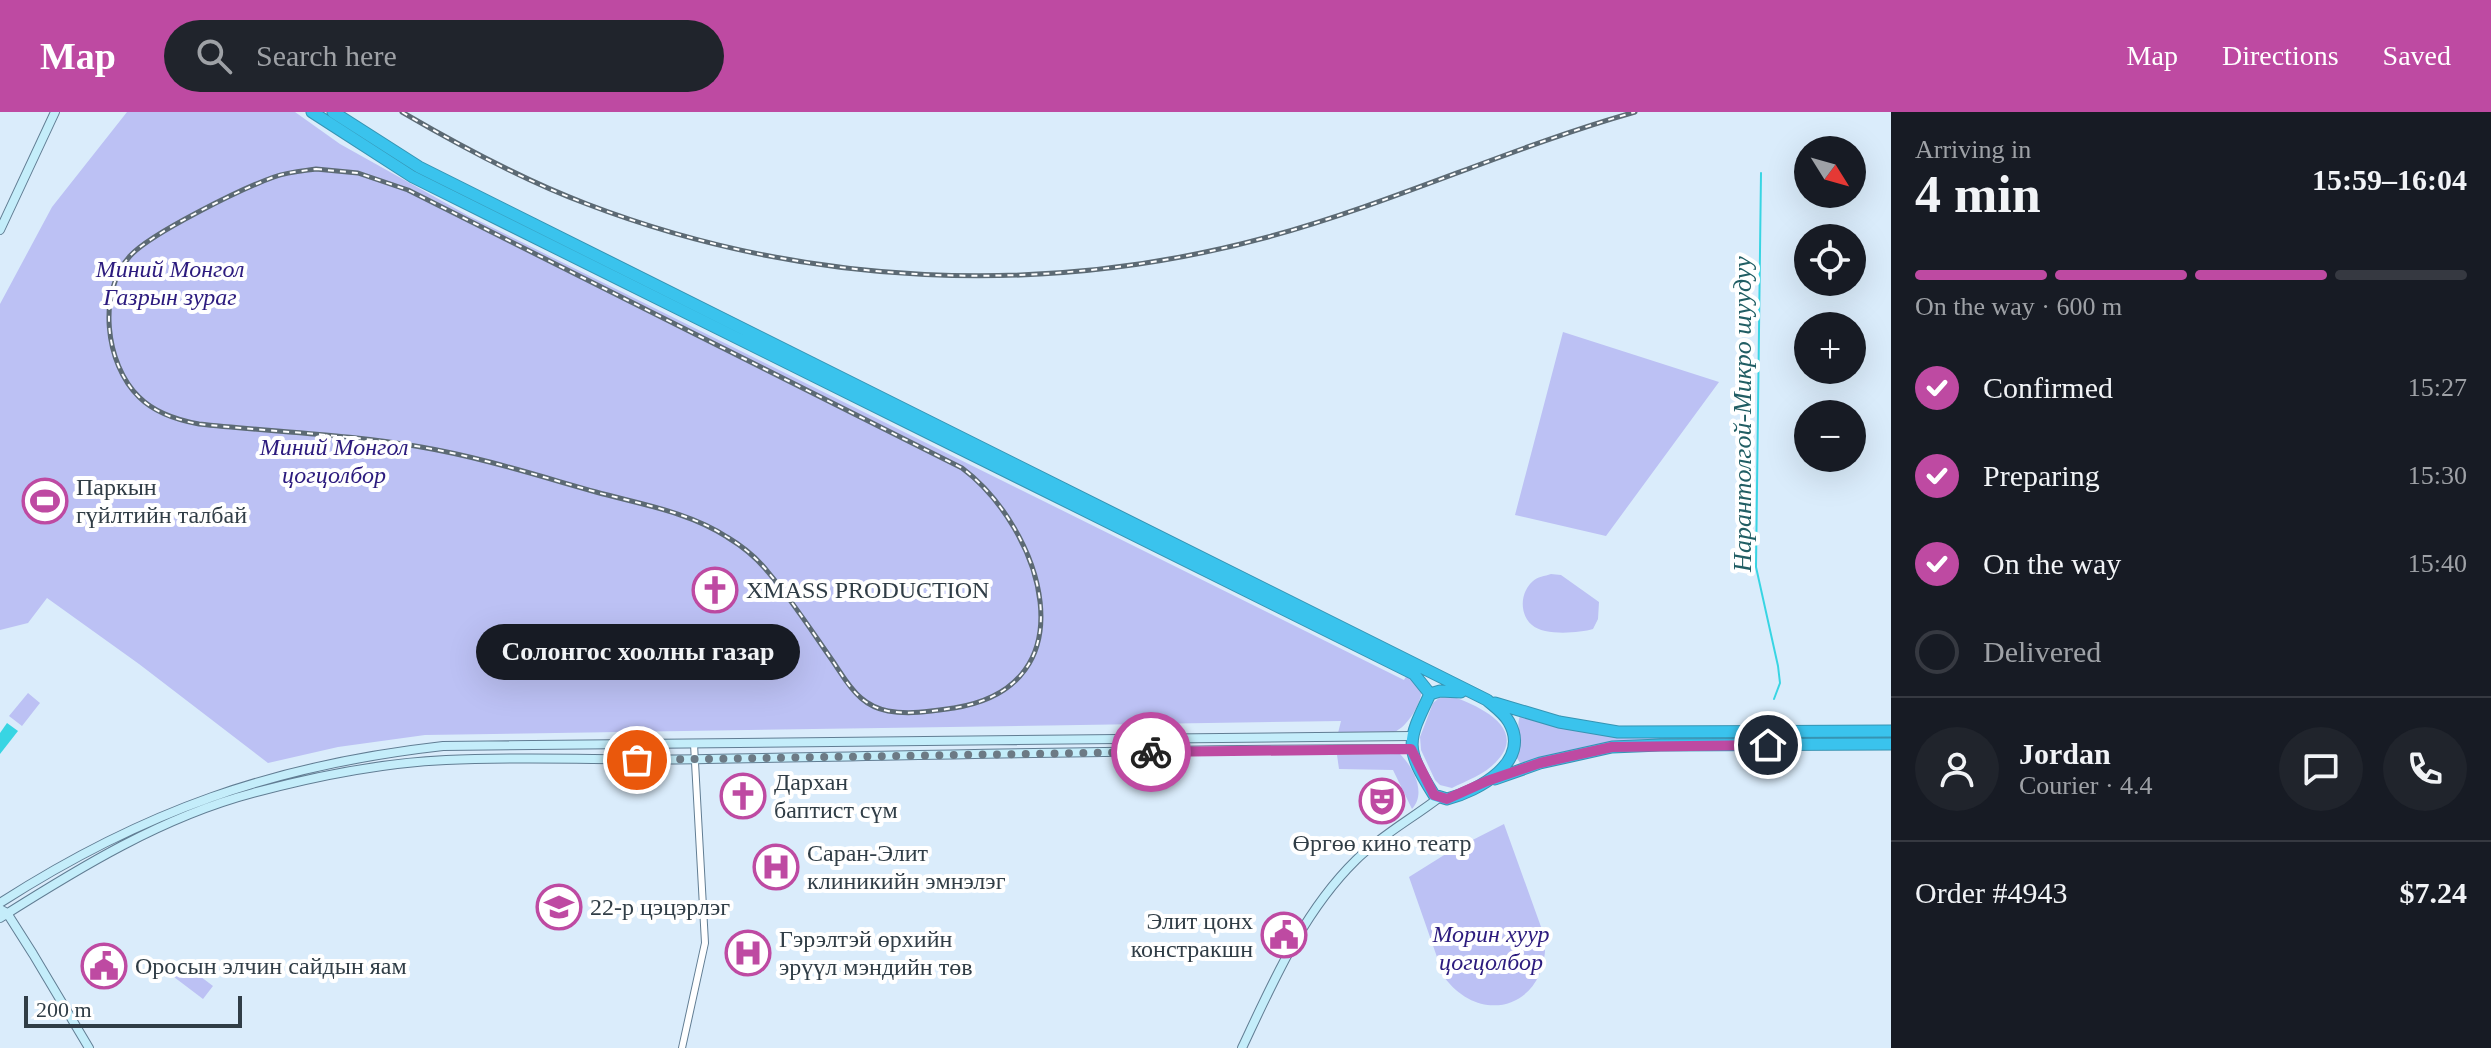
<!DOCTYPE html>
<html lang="en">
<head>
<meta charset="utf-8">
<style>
	:root { --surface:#171b24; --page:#20242c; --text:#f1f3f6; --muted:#9ea1a6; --line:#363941; --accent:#be4aa2 }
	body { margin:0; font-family:Georgia,serif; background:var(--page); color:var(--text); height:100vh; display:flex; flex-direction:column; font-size:30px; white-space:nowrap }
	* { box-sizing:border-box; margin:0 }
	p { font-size:26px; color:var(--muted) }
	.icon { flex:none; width:44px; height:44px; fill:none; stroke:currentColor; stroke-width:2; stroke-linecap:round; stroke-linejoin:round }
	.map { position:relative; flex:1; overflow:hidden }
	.sheet { display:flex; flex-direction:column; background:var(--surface); width:600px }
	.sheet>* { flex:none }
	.needle { width:52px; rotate:127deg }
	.tools { position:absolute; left:1794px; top:24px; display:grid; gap:16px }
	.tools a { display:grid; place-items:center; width:72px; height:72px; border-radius:50%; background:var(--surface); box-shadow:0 8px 32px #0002; font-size:40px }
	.scale { position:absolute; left:24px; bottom:20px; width:218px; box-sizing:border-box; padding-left:8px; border:4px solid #303d46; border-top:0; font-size:22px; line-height:28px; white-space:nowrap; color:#303d46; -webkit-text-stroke:6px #fff; paint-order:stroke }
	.pin { position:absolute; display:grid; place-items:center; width:68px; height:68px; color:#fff; margin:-34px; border:4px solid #fff; border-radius:50%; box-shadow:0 2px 8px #0007 }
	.courier { position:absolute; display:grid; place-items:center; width:80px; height:80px; margin:-40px; border:6px solid #be4aa2; border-radius:50%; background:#fff; color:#222; box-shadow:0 2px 10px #0007 }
	.bubble { position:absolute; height:56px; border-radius:28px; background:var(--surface); box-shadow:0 8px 32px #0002; font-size:26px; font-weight:800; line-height:56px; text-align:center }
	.headline em { font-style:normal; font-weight:800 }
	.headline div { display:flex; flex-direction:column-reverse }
	.headline { display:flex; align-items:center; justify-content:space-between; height:136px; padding:0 24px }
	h1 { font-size:52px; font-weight:800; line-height:60px }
	.bar { display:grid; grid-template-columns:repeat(4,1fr); gap:12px 8px; align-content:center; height:96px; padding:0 24px }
	.bar i { height:10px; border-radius:6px; background:var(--line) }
	.bar .current { background:var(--accent) }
	.bar p { grid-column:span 4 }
	.line { display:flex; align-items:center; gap:20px; padding:0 24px; border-top:2px solid var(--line) }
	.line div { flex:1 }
	.round { display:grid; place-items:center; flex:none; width:84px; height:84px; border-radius:42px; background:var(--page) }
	ol { padding:0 24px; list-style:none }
	li { display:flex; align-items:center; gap:24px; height:88px }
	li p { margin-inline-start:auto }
	li .icon { padding:8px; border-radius:50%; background:var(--accent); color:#fff; stroke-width:4 }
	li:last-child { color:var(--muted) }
	li i { width:44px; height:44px; border:4px solid var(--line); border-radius:50% }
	header { display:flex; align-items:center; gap:48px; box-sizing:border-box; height:112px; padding:0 40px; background:var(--accent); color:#fff }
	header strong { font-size:38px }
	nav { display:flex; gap:44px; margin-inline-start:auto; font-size:28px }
	.search { width:560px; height:72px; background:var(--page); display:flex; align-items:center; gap:20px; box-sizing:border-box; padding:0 28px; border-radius:44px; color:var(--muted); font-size:30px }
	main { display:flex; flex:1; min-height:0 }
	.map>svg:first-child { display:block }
	.green { fill:#bcc1f4 }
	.water { fill:#38d5e3 }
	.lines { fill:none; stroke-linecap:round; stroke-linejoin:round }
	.stream { stroke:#38d5e3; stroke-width:2 }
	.street-casing { stroke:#617d93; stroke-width:8 }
	.secondary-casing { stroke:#617d93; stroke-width:10 }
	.highway-casing { stroke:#3694b3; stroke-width:13 }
	.street { stroke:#fff; stroke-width:6 }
	.secondary { stroke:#c4edfa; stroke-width:8 }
	.highway { stroke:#3ac3ed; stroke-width:11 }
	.rail-casing { stroke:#5c6a74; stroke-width:5 }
	.rail { stroke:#fff; stroke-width:2; stroke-dasharray:6; stroke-linecap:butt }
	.done { stroke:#6c7a85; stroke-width:8; stroke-dasharray:0 14.4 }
	.route { stroke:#be4aa2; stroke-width:10 }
	.labels { text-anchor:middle; stroke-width:8; stroke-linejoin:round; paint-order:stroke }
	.park-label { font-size:24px; font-style:italic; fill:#2c1b7e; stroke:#fff }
	.poi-label { font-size:24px; fill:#303d46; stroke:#fff; text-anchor:start }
	.water-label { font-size:26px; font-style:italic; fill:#215e64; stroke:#fff }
</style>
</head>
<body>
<header>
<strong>Map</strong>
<div class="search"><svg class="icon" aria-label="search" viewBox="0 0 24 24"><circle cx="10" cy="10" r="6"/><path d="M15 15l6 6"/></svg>Search here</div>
<nav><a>Map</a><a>Directions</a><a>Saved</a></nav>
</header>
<main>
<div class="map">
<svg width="1891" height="936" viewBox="0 0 1891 936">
	<rect width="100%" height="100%" fill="#daecfb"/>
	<!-- green -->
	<path class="green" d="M127,0H295L340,32L467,103L1404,568L1407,563L1422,574C1423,589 1408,615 1394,620L1338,621L1341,609L425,623L338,635L268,651L139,552L47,486L28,511L0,518V192L52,95Z
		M1563,220L1719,270L1606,424L1515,403Z
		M1551,462L1561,463L1599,490L1598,507L1593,517C1579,521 1544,524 1532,513C1519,502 1520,480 1533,469C1537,465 1545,464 1551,462Z
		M28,581L40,591L22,614L9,604Z
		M1448,583C1475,592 1530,615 1496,650C1485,662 1466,669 1452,676L1440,673L1435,668L1421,638L1420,625L1433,591L1439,586Z
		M1520,604L1615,622L1667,625L1757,624V627L1635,629L1597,633L1520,651L1517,646C1521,633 1516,612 1520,604Z
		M1891,623V627L1773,628V624Z
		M1400,642C1413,655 1427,681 1412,697L1393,658L1339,657L1337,643Z
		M1504,712L1545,826C1550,892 1484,918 1444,865L1409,765L1449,740Z
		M180,849L213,874L203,887L170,862Z"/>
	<!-- water -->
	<path class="water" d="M7,611L18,619L0,642V621Z"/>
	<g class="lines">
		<!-- stream -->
		<path class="stream" d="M1761,61L1756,455L1778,554L1780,571L1774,587"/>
		<!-- street casing -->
		<g class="street-casing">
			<path id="street" d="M682,936L705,831L694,632"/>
		</g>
		<!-- secondary casing -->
		<g class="secondary-casing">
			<path id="secondary" d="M0,118L55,0
				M0,791C143,699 274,653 443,634L1411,624
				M0,797L7,801L33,842L89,936
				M0,806C79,756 162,705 253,681C316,664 381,651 446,648C533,644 620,649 707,647C942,643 1177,637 1411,637
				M1242,936C1273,870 1303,800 1356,748C1380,724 1413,706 1440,685"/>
		</g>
		<!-- highway casing -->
		<g class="highway-casing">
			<path id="highway" d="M312,0L413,65L1414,562L1430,582
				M333,0L419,55L1487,588C1495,595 1504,601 1509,610C1532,650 1478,679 1447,687L1434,683C1404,635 1407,630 1430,582
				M1430,582L1440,579L1461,580
				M1495,591L1559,610L1618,620L1891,619
				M1495,667L1540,651L1612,635L1660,633L1891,632"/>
		</g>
		<!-- street -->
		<use href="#street" class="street"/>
		<!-- secondary -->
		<use href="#secondary" class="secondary"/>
		<!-- highway -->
		<use href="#highway" class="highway"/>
		<!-- rail casing -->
		<g class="rail-casing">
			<path id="rail" d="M402,0C462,35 523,68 587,92C804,175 1044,186 1268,125C1393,91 1511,35 1635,0
				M316,57L358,61L408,78L962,356C1042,416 1093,574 954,596C933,599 910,603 888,599C878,597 869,593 861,586C849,576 841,561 832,548C811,518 791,487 768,460C757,446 742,434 727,425C689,400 640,392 596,380C539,364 480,345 421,335C348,322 273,320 199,312C177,308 155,301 139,285C105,252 97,180 130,144C151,121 243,76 274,65C288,60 302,59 316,57Z"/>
		</g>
		<!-- rail -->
		<use href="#rail" class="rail"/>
	</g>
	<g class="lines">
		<!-- done -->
		<path class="done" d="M637,648L1151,640"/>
		<!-- route -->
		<path class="route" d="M1151,640L1411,637L1434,683L1447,687L1487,669L1540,651L1612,635L1768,633"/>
	</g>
	<!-- icons -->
	<defs>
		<g id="stadium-ring" transform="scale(2.3)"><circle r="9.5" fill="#fff" stroke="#be4aa2" stroke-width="1.5"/><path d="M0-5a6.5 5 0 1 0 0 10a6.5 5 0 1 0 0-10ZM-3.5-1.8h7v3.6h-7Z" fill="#be4aa2"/></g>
		<g id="church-ring" transform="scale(2.3)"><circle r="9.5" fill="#fff" stroke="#be4aa2" stroke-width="1.5"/><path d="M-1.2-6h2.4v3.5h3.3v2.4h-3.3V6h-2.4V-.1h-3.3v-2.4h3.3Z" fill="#be4aa2"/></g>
		<g id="theatre-ring" transform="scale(2.3)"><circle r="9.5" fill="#fff" stroke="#be4aa2" stroke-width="1.5"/><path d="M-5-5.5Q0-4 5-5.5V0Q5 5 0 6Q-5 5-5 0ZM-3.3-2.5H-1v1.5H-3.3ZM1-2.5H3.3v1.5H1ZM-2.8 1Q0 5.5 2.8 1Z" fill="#be4aa2"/></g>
		<g id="hospital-ring" transform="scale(2.3)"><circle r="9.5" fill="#fff" stroke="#be4aa2" stroke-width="1.5"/><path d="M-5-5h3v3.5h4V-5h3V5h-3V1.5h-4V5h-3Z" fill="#be4aa2"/></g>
		<g id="school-ring" transform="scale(2.3)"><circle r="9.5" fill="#fff" stroke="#be4aa2" stroke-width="1.5"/><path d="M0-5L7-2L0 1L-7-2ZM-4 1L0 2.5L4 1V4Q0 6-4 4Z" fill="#be4aa2"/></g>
		<g id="civic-ring" transform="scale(2.3)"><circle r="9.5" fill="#fff" stroke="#be4aa2" stroke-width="1.5"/><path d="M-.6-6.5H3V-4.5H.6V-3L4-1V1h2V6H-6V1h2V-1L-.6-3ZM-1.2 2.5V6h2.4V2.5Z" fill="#be4aa2"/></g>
	</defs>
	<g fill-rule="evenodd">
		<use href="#stadium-ring" x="45" y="389"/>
		<use href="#church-ring" x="715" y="478"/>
		<use href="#church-ring" x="743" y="684"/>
		<use href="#theatre-ring" x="1382" y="689"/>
		<use href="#hospital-ring" x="776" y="755"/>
		<use href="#school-ring" x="559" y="795"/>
		<use href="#civic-ring" x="1284" y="823"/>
		<use href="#hospital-ring" x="748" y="841"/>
		<use href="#civic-ring" x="104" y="854"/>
	</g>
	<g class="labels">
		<!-- park labels -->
		<g class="park-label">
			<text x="170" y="165">Миний Монгол<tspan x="170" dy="28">Газрын зураг</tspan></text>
			<text x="334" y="343">Миний Монгол<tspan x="334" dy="28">цогцолбор</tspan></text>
			<text x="1491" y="830">Морин хуур<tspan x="1491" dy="28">цогцолбор</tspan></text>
		</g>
		<!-- poi labels -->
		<g class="poi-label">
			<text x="76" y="383">Паркын<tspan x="76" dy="28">гүйлтийн талбай</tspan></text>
			<text x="746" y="486">XMASS PRODUCTION</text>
			<text x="774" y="678">Дархан<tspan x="774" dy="28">баптист сүм</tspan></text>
			<text x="1382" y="739" text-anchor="middle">Өргөө кино театр</text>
			<text x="807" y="749">Саран-Элит<tspan x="807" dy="28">клиникийн эмнэлэг</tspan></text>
			<text x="590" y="803">22-р цэцэрлэг</text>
			<text x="1253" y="817" text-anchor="end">Элит цонх<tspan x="1253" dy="28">констракшн</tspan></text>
			<text x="779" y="835">Гэрэлтэй өрхийн<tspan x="779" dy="28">эрүүл мэндийн төв</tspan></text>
			<text x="135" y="862">Оросын элчин сайдын яам</text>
		</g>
		<!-- water labels -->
		<g class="water-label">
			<text transform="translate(1742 302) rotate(-90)" y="9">Нарантолгой-Микро шуудуу</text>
		</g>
	</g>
</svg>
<div class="tools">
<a><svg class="needle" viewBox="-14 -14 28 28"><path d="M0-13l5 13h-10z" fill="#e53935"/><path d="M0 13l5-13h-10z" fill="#9ea1a6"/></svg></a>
<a><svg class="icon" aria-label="locate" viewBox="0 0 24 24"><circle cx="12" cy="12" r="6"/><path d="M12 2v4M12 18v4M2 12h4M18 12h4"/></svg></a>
<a>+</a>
<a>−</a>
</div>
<div class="scale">200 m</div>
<div class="pin" style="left:637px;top:648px;background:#ea580c"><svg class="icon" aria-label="bag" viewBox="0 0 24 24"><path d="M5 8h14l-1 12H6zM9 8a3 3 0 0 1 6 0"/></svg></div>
<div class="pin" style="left:1768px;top:633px;background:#1f2937"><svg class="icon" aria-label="home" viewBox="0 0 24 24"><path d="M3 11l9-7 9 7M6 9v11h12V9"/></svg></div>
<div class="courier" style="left:1151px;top:640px"><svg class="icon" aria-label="bike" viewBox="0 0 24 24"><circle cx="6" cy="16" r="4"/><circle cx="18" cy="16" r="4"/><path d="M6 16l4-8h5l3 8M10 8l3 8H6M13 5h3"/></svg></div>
<div class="bubble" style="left:476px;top:512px;width:324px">Солонгос хоолны газар</div>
</div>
<section class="sheet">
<div class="headline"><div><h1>4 min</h1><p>Arriving in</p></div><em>15:59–16:04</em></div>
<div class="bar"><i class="current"></i><i class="current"></i><i class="current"></i><i></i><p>On the way · 600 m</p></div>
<ol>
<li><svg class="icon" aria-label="check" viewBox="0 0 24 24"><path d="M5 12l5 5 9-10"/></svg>Confirmed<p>15:27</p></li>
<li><svg class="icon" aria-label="check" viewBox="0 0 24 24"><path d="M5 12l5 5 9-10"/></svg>Preparing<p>15:30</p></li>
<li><svg class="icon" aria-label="check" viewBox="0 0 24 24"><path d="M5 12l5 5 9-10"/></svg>On the way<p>15:40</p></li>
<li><i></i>Delivered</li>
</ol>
<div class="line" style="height:144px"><a class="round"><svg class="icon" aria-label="person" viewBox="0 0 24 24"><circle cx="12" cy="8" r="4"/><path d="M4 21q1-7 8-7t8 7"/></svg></a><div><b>Jordan</b><p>Courier · 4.4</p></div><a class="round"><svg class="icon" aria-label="chat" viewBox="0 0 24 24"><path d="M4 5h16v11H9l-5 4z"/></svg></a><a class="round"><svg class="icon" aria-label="phone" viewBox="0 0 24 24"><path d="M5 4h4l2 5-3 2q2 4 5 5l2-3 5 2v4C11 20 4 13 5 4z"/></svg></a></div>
<div class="line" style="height:104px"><div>Order #4943</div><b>$7.24</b></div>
</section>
</main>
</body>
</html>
